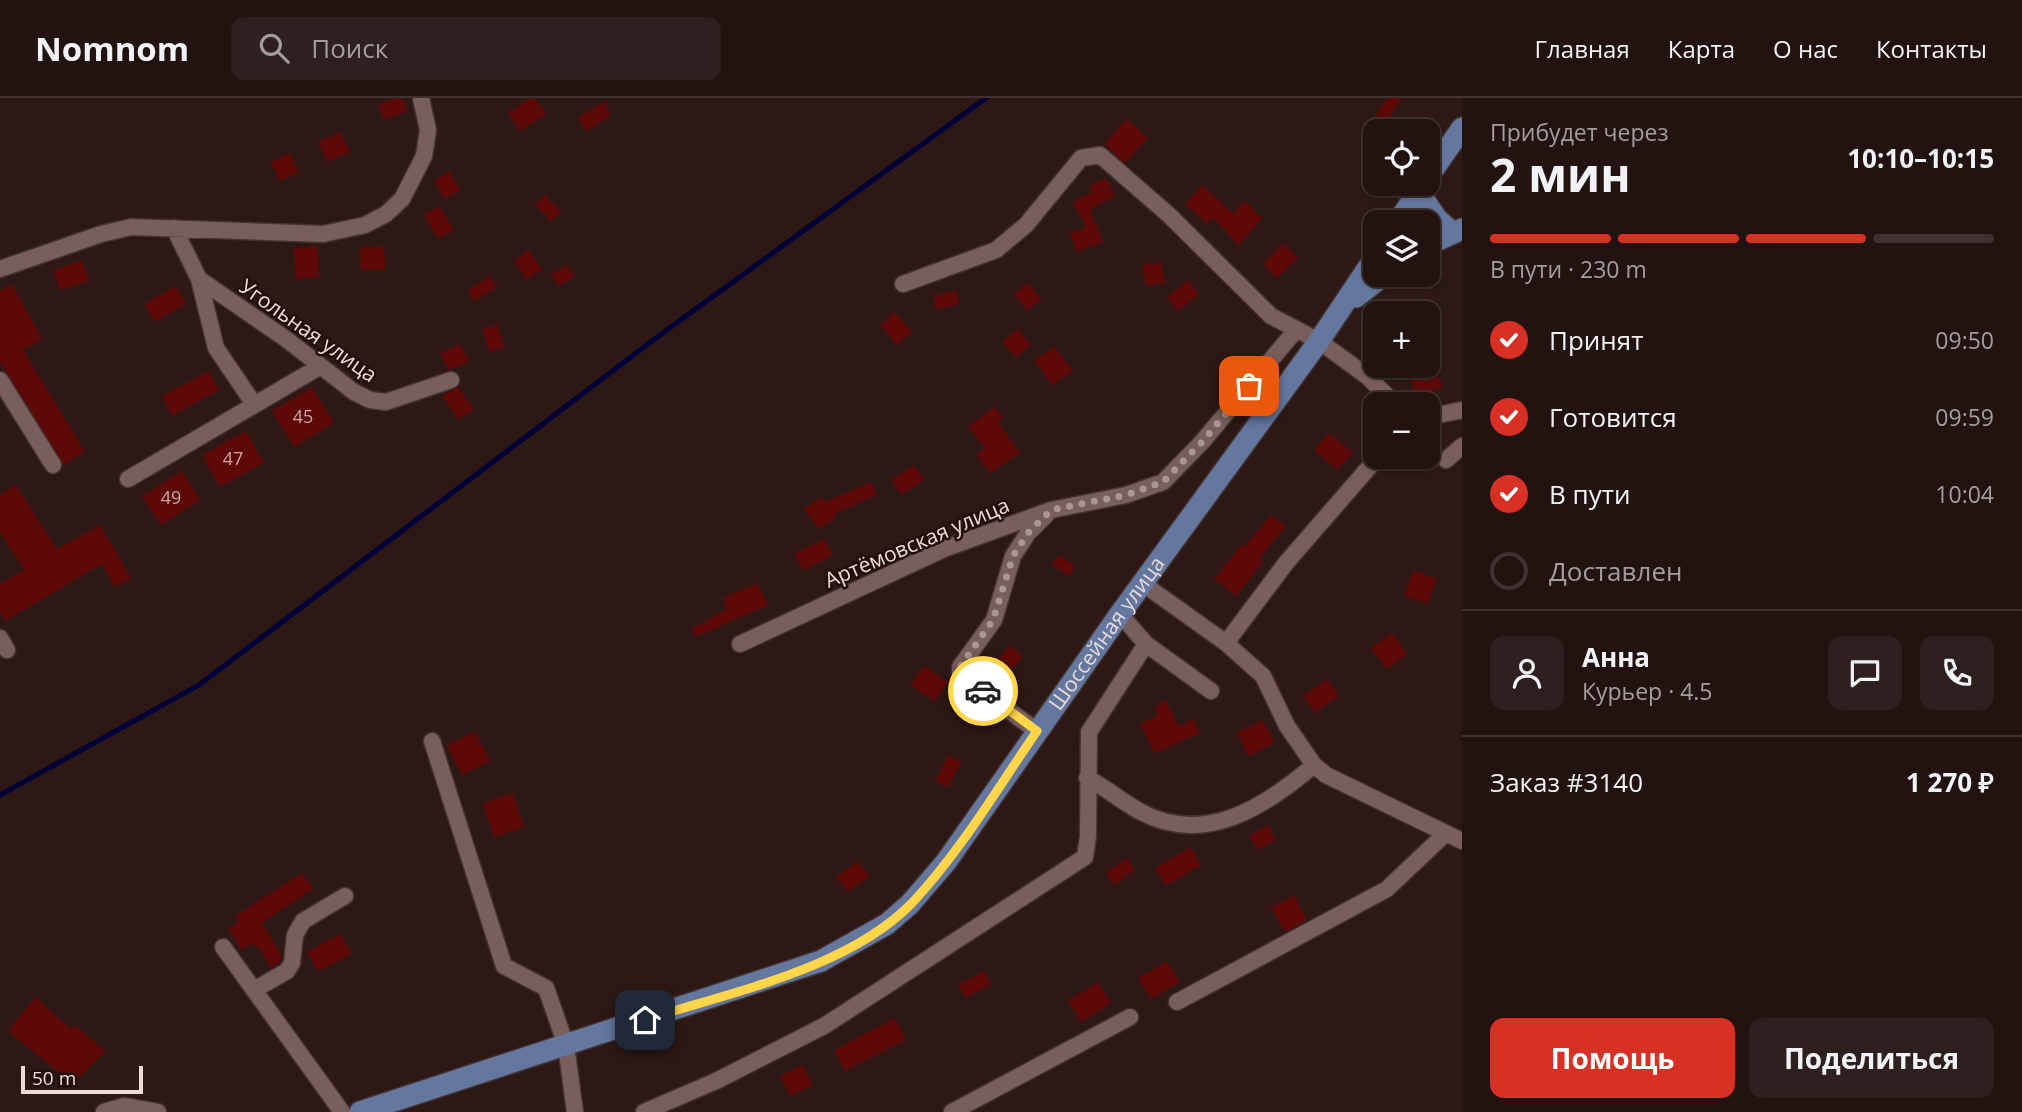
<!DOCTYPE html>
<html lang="ru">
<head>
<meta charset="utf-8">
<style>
	:root { --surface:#221210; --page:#2e201e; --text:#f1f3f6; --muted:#a29e9f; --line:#3f3230; --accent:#d93025 }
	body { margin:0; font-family:"Open Sans",sans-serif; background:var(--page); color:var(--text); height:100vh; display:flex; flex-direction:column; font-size:26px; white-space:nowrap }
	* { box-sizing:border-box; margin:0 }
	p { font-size:23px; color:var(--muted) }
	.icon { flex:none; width:38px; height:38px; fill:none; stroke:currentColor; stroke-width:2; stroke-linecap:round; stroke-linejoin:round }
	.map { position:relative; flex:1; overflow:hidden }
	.details { display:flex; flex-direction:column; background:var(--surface); width:560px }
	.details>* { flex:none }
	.buttons { position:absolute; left:1363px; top:21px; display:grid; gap:14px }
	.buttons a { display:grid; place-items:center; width:77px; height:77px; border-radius:14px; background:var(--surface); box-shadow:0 2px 5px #0004,0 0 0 2px var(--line); font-size:35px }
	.scale { position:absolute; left:21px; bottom:18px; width:122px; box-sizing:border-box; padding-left:7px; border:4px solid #ebdcda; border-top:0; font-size:19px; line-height:24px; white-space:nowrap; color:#ebdcda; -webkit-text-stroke:5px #220f0c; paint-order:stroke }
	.pin { position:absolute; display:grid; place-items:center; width:60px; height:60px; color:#fff; margin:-30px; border-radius:14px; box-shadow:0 4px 10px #0006 }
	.courier { position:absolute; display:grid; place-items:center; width:70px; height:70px; margin:-35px; border:5px solid #ffd54a; border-radius:50%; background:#fff; color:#222; box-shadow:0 2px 9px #0007 }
	.summary em { font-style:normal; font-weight:700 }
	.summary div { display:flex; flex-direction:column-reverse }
	.summary { display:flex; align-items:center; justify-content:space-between; height:119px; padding:0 28px }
	h1 { font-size:46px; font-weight:700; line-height:52px }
	.bar { display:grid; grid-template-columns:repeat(4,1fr); gap:10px 7px; align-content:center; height:84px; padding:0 28px }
	.bar i { height:9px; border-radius:5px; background:var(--line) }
	.bar .current { background:var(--accent) }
	.bar p { grid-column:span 4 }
	.line { display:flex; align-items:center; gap:18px; padding:0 28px; border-top:2px solid var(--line) }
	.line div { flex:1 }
	.round { display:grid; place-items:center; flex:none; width:74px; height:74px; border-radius:14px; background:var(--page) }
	ol { padding:0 28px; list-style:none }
	li { display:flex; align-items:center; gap:21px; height:77px }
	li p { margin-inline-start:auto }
	li .icon { padding:7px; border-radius:50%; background:var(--accent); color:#fff; stroke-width:4 }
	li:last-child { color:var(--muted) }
	li i { width:38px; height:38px; border:4px solid var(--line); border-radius:50% }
	.button { display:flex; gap:14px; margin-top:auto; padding:14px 28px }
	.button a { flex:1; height:80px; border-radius:14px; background:var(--accent); color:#fff; font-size:28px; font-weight:700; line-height:80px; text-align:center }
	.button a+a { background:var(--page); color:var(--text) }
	header { display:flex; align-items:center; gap:42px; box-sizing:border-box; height:98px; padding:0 35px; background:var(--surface); border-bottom:2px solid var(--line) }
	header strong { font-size:33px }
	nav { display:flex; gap:38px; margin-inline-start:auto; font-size:24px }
	.search { width:490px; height:63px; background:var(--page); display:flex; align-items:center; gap:18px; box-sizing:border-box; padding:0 24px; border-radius:14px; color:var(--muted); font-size:26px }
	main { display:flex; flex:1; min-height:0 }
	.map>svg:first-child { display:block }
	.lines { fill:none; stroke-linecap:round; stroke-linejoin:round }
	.stream { stroke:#000038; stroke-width:5 }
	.building { fill:#5d0907 }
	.minor-casing { stroke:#433332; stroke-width:19 }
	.major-casing { stroke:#433332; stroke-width:24 }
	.minor { stroke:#795f5b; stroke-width:16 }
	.major { stroke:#63779f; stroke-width:21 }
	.done { stroke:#a89795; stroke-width:7; stroke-dasharray:0 12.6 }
	.route { stroke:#ffd54a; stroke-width:9 }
	.labels { text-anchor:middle; stroke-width:5; stroke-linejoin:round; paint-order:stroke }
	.number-label { font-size:18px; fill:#c8a7a5 }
	.street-label { font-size:21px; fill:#ebdcda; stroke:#220f0c }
</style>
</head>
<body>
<header>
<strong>Nomnom</strong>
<div class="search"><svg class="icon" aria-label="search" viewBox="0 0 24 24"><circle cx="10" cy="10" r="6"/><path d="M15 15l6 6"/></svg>Поиск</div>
<nav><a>Главная</a><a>Карта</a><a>О нас</a><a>Контакты</a></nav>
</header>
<main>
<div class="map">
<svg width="1462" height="1014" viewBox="0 0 1462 1014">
	<rect width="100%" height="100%" fill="#2d1815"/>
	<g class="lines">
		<!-- stream -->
		<path class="stream" d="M0,697L199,587L656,240L986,0"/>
	</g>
	<!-- building -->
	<path class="building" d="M395,0H402L408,13L384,22L378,7Z
		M530,0H535L546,16L520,33L508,15Z
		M1387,0H1402L1383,29L1373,22Z
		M604,4L611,18L586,33L578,19Z
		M1127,21L1148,40L1125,65L1104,46Z
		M340,34L350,54L328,64L318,44Z
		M290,55L299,74L280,83L271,64Z
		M450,73L460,93L444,101L434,82Z
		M1106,80L1115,98L1093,109L1091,113L1103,144L1077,154L1070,135L1086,129L1073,104L1093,94L1089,88Z
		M1202,87L1233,115L1245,103L1262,120L1239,148L1213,120L1207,126L1185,106Z
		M545,97L561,113L551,123L535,107Z
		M439,108L454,132L438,141L424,117Z
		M1283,145L1298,160L1277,180L1263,166Z
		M317,148L319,179L296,181L293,150Z
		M384,148L386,171L361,172L360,149Z
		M528,152L542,171L527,182L514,163Z
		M82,162L89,183L60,192L53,172Z
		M1161,164L1165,185L1146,188L1142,167Z
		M567,167L575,178L559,188L551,176Z
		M490,178L497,189L474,203L468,192Z
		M1188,182L1199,196L1178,213L1167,199Z
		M1028,185L1041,201L1027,213L1014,196Z
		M12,186L42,241L23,252L85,354L63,367L0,264V193Z
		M176,188L186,206L155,224L144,206Z
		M956,192L959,206L936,212L933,198Z
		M895,214L912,234L897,247L880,227Z
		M497,226L505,249L490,254L482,231Z
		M1018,231L1031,247L1016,260L1002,244Z
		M460,246L469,264L448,272L440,255Z
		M1055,249L1073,273L1052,287L1034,262Z
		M1434,270L1443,288L1418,299L1410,281Z
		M209,273L219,292L172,318L162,298Z
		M312,289L334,325L294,349L272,313Z
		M458,289L474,312L458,321L442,298Z
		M994,309L1003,320L998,324L1020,355L990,375L976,356L985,350L968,329Z
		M246,333L264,365L220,389L202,357Z
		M1329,335L1353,354L1337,372L1314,352Z
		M914,367L924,382L901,397L891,382Z
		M182,373L200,402L161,427L142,398Z
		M871,384L877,397L834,416L836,419L819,431L804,411L821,399L825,404Z
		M16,387L57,451L100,427L131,480L115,489L102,466L5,523L0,515V486L24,472L0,434V397Z
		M1271,417L1286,428L1259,461L1263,464L1236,498L1214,481L1241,447L1244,449Z
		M824,441L833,457L803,473L794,456Z
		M1059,457L1075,468L1069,478L1052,467Z
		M1414,472L1437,481L1427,506L1404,497Z
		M757,485L768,507L696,539L691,531L727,511L723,500Z
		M1392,535L1407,556L1387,571L1371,550Z
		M1010,547L1023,558L1003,582L990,572Z
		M924,568L948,584L935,603L910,587Z
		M1327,581L1339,598L1315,615L1303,598Z
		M1165,601L1179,628L1194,621L1200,635L1155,655L1140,626L1158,617L1154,611Z
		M1263,622L1275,645L1248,658L1237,634Z
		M475,634L490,663L462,677L447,647Z
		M948,657L961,663L948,690L935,683Z
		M513,695L524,729L494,739L483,705Z
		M1268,727L1276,742L1258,752L1249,738Z
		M1191,749L1201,767L1166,788L1155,770Z
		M1127,760L1135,772L1114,787L1106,775Z
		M858,763L870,778L848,794L836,779Z
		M302,775L313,791L262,825L282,857L279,865L271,870L258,848L256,849L253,845L241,852L228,830L239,824L235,818Z
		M1294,797L1307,822L1285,834L1271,810Z
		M340,836L352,856L318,873L307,854Z
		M1167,863L1180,884L1151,901L1138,880Z
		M984,873L991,886L965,900L958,887Z
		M1098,884L1111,905L1081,924L1068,903Z
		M35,899L71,931L75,927L105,953L73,986L8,933Z
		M895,920L906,942L844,973L834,952Z
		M803,967L813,987L790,998L780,978Z"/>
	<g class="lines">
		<!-- minor casing -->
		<g class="minor-casing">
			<path id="minor" d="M174,130L199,181L286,241L354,294L370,302L386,304L451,282
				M0,171L101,136L131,129L323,136L365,127L386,116L402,101L424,58L428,32L421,0
				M199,181L216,250L254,306
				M903,186L996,152L1026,127L1081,60L1100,57L1169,117L1271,218L1319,243L1368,279L1395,306
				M0,282L53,367
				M1428,319L1462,312
				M1446,362L1462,348
				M128,381L319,269
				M1142,485L1226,545L1263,578L1287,628L1314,667L1326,677L1462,743
				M1120,516L1146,546L1211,593
				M0,540L7,552
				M1226,545L1286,465L1378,359
				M740,546L944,451L1051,412L1126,397L1163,384L1202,344L1296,232
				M1037,633L960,577V569L994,522L1013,458L1028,435L1047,416
				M432,643L504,868L546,890L566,947L575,1014
				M1087,680C1107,690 1122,704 1141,714C1205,748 1265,709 1314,667
				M223,849L342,1014
				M254,892L287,873L292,865L295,837L303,823L345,798
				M1177,904L1387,791L1445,736
				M104,1014L124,1008L158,1014
				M644,1014L716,983L824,928L1085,759L1088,738L1089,634L1146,546
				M952,1014L1130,919"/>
		</g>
		<!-- major casing -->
		<g class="major-casing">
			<g id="major">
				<path d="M1428,79L1462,30"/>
				<path d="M1418,93L1437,121L1453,135"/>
				<path d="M1398,124L1423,86"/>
				<path d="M1428,147L1462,131"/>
				<path d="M1356,199L1384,177"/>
				<path id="s1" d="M360,1014L821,863L887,826L910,806L946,764L1120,516L1319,243L1376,158"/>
			</g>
		</g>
		<!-- minor -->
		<use href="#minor" class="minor"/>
		<!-- major -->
		<use href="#major" class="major"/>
	</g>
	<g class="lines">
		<!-- done -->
		<path class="done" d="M983,593L960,577V569L993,522L1013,458L1028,435L1051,412L1126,397L1163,384L1202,344L1249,288"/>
		<!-- route -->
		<path class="route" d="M645,922C730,894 848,871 912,805C960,754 997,691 1037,633L983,593"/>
	</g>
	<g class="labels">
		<!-- number labels -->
		<g class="number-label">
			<text x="303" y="325">45</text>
			<text x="233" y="367">47</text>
			<text x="171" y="406">49</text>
		</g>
		<!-- street labels -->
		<g class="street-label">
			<text transform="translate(308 233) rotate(35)" y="7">Угольная улица</text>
			<text transform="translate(917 445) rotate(-23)" y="7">Артёмовская улица</text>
			<text dy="7" stroke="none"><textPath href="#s1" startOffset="926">Шоссейная улица</textPath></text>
		</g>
	</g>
</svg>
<div class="buttons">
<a><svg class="icon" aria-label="locate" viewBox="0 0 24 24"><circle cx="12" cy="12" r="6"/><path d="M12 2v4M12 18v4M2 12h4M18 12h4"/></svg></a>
<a><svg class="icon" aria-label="layers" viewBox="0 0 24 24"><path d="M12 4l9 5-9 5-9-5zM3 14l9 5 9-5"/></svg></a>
<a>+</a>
<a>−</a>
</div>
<div class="scale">50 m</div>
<div class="pin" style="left:1249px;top:288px;background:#ea580c"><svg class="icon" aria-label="bag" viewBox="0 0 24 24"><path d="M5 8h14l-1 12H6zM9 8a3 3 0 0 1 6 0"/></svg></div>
<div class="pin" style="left:645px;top:922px;background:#1f2937"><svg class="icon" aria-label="home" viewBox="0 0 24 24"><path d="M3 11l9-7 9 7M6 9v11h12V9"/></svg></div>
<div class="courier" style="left:983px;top:593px"><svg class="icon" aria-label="car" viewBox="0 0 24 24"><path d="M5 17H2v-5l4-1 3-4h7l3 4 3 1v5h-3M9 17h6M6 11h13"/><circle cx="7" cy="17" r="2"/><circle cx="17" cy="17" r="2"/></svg></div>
</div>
<section class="details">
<div class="summary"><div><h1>2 мин</h1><p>Прибудет через</p></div><em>10:10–10:15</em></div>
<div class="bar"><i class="current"></i><i class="current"></i><i class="current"></i><i></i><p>В пути · 230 m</p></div>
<ol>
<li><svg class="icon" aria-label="check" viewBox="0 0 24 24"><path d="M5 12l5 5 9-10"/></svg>Принят<p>09:50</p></li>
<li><svg class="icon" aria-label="check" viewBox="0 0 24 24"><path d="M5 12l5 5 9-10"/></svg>Готовится<p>09:59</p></li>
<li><svg class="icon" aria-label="check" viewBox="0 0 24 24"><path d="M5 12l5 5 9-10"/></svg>В пути<p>10:04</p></li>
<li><i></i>Доставлен</li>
</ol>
<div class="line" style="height:126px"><a class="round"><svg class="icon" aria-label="person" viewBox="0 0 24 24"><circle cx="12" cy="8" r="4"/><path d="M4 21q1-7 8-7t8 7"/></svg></a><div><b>Анна</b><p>Курьер · 4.5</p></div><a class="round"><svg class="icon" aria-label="chat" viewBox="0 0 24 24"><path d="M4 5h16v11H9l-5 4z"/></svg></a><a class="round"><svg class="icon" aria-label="phone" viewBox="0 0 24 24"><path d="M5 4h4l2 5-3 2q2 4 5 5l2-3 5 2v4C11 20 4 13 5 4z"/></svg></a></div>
<div class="line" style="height:91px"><div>Заказ #3140</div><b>1 270 ₽</b></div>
<div class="button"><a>Помощь</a><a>Поделиться</a></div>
</section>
</main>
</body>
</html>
